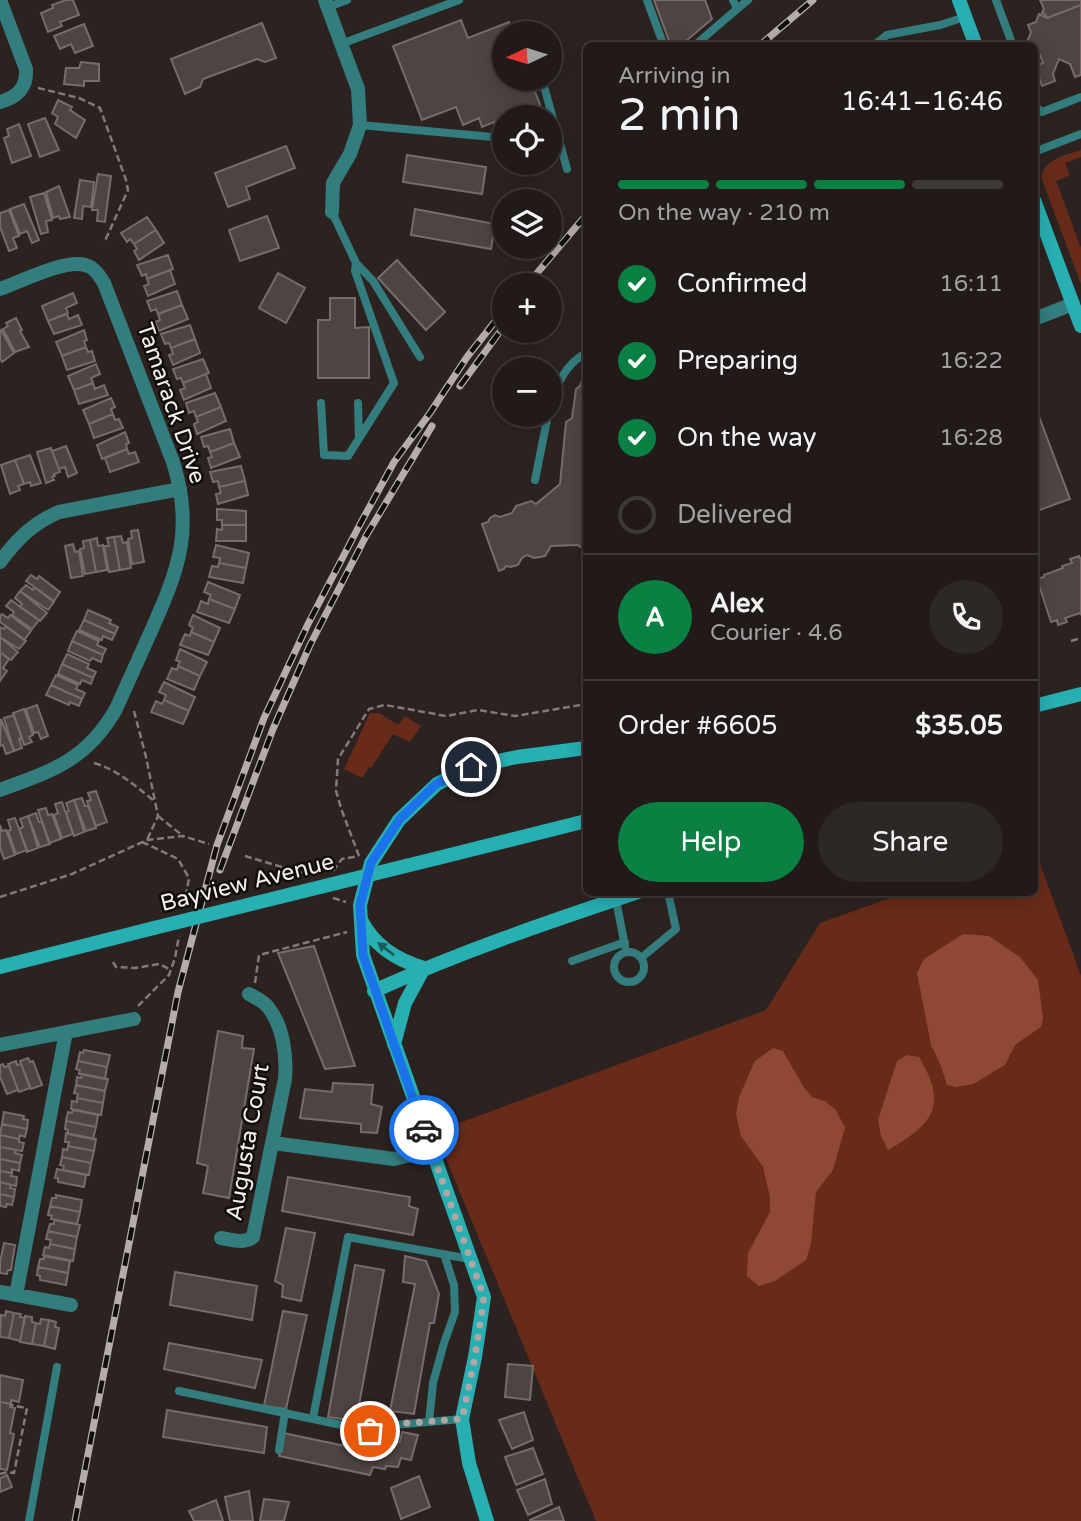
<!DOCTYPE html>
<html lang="en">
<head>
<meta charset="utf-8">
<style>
	:root { --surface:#211a19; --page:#2d2726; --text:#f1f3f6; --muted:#a2a1a2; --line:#3e3838; --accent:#0b8043 }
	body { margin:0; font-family:"Varela Round",sans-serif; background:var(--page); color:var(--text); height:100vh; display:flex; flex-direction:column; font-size:26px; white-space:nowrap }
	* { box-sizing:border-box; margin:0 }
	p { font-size:23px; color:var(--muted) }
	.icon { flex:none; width:38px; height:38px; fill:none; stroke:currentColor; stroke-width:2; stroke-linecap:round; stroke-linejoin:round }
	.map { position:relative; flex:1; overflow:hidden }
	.side { position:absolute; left:583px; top:42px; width:455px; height:854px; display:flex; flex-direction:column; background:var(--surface); border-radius:10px; box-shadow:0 4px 18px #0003,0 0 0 2px var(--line) }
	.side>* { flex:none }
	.needle { width:46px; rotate:266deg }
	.fabs { position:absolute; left:492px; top:21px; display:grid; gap:14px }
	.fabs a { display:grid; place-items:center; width:70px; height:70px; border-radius:50%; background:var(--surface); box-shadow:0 4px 18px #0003,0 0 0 2px var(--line); font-size:35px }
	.pin { position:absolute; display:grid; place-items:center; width:60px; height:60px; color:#fff; margin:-30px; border:4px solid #fff; border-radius:50%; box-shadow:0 2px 7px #0007 }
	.courier { position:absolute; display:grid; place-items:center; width:70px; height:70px; margin:-35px; border:5px solid #1a73e8; border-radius:50%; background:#fff; color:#222; box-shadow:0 2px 9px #0007 }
	.overview em { font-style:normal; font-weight:600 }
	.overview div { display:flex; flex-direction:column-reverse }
	.overview { display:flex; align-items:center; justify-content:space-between; height:119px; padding:0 35px }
	h1 { font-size:46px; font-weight:600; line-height:52px }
	.bar { display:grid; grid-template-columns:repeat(4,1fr); gap:10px 7px; align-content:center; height:84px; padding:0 35px }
	.bar i { height:9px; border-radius:5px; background:var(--line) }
	.bar .active { background:var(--accent) }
	.bar p { grid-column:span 4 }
	.line { display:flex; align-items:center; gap:18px; padding:0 35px; border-top:2px solid var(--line) }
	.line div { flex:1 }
	.round { display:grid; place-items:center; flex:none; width:74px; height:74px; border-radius:37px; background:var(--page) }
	ol { padding:0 35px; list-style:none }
	li { display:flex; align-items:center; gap:21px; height:77px }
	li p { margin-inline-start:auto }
	li .icon { padding:7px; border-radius:50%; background:var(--accent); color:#fff; stroke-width:4 }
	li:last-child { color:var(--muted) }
	li i { width:38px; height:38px; border:4px solid var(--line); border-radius:50% }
	.action { display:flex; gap:14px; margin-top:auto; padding:14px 35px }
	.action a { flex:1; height:80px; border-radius:42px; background:var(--accent); color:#fff; font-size:28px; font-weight:600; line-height:80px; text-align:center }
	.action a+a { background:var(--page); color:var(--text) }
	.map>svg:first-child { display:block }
	.green { fill:#682b19 }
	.water { fill:#8e4834 }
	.building { fill:#4e4542; stroke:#776c69; stroke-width:2 }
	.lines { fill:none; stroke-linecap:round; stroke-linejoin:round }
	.path { stroke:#827a78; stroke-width:2.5; stroke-dasharray:7 3.5; stroke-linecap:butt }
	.lane { stroke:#337d7e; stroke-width:8 }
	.street { stroke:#337d7e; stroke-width:14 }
	.secondary { stroke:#27afb1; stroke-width:14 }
	.rail-casing { stroke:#b4adab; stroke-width:7 }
	.rail { stroke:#110d0c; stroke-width:4.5; stroke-dasharray:13; stroke-linecap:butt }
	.secondary-bridge { stroke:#27afb1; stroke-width:14 }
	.oneway { fill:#1c5e5e }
	.done { stroke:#aea7a5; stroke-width:7; stroke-dasharray:0 12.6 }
	.route { stroke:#1a73e8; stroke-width:9 }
	.labels { text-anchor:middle; stroke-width:5; stroke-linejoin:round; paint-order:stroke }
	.street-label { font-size:23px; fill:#f4eeec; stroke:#110d0c }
</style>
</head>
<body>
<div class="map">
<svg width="1081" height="1521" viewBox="0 0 1081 1521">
	<rect width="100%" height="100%" fill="#2c2321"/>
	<!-- green -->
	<path class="green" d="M1081,150V157L1065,163L1070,175L1056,181L1081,248V284L1041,177C1045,158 1065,156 1081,150Z
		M370,713H379L398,725L405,716L421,726L410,742L393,734L371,768L369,767L362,778L344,769Z
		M1034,847L1081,976V1521H596L435,1132L766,1010L820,923L904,893L1034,892Z"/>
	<!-- water -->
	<path class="water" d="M963,934L989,936L1020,957L1038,980L1043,1018L1041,1027L1015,1045L1005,1065L973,1084L956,1087L947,1085L941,1066L931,1045L917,973L924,959Z
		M773,1048L783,1051L803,1086L812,1097L825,1101L836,1110L845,1128L833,1170L816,1192L811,1244L806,1260L775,1281L759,1286L747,1276L748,1253L770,1212V1197L763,1167L741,1136L736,1114L739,1097L755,1061Z
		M907,1055L919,1057C949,1107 932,1124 888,1150L881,1136L878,1120L897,1061Z"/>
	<!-- building -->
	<path class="building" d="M66,0H73L79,15L60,22L62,26L48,32L41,13L53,8L52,5Z
		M654,0H705L712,19L680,46H671Z
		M1040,0H1081V5L1047,18L1045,14L1042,13L1044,9Z
		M1081,5V75L1075,77L1070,64L1059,59L1053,74L1055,81L1042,86L1035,66L1043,63L1038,50L1034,48V46L1026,45L1031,32L1028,25L1036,22L1039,14L1047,18Z
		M461,20L468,38L509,22L513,33H504V79H530L545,117H504V128L503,129L499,120L482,127L479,118L463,125L456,107L422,120L393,46Z
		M262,23L276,58L265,62L257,59L203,79L200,87L185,94L171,59Z
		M84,24L93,46L75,53L71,44L60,49L54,36Z
		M81,62L99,64V81H84V86L64,84L66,68H79Z
		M58,100L72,107L70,110L85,120L76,138L55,124L58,117L52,113Z
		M45,118L59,150L40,157L28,124Z
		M19,124L31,156L12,163L4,138L9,136L7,129Z
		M286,146L295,168L246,187L250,199L228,207L215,173Z
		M407,155L486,167L482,194L403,182Z
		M98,174L111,176L105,222L97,221L98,210H92Z
		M80,180L94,182L91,207L83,206L82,219L74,218Z
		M59,186L70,217L60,219L59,216L53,218L46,192Z
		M44,193L52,220L46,221L48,232L41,234L30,197Z
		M24,204L39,240L32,243L27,231L20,234L10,209Z
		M415,209L495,224L491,249L411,235Z
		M9,210L19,236L13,238L17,248L9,251L0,227V213Z
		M267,216L279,248L240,261L229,230Z
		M147,217L156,230L134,244L130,239L127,242L121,233Z
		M156,230L164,243L139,260L134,251L137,249L134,244Z
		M168,255L173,269L147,279L146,274L142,276L137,265Z
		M397,260L445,312L426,330L378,278Z
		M170,270L175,284L148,296L144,286L149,284L147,279Z
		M278,273L305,288L286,323L259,308Z
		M177,291L182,305L158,314L156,309L151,311L147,301Z
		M73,293L77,303L66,308L68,313L48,321L42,306Z
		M330,298H355V328L369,327V378H318V320H330Z
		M182,305L188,319L159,331L155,322L160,320L158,314Z
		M67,314L69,319L78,315L82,325L54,334L48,321Z
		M16,318L22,330L20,331L29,347L15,352L3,329L8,326L6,323Z
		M190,325L195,339L171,348L169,343L165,344L161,334Z
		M1,330L14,353L2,362L0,358V331Z
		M84,330L87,340L84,341L86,347L62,356L56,342Z
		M195,339L200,353L173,365L169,355L173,354L171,348Z
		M86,347L88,352L92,351L95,361L67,370L62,356Z
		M203,359L209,373L183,383L181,378L177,379L173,369Z
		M96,364L100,374L91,378L93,383L74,390L68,376Z
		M206,374L211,388L184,400L180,390L185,388L183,383Z
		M583,377H586V551L578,545L551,546L545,556L534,558L527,555L522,558L518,565L511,567L506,566L504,569L499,571L482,524L488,522L490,518L495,515L500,517L512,513L516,506L531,501L536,504L560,484L566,422L572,418L576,389L580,386Z
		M93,383L95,389L104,385L108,395L79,404L74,390Z
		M215,393L221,407L196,417L194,411L189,413L186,403Z
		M111,398L115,407L111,409L113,414L89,424L83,410Z
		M1034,403L1070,499L1034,512Z
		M221,407L226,421L197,434L194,424L198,422L196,417Z
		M113,414L115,420L119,419L123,428L94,438L89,424Z
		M230,429L234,443L210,452L208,446L204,447L201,437Z
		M125,432L129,443L126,444L127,449L102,459L97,445Z
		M234,443L240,457L211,468L208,458L212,457L210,452Z
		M66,446L77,473L68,477L65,467L59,469L52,451Z
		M51,448L60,472L54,474L55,476L52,477L54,480L46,483L37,452Z
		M127,449L129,454L135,452L139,462L110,472L105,458Z
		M30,455L41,483L31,486L30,482L24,484L15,460Z
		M15,460L24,484L18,486L20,490L10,494L1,465Z
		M241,466L245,481L219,487L218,481L213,482L210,472Z
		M245,481L248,495L218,504L216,494L221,493L219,487Z
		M217,509L246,511V525H222V520H217Z
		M222,525H246V541H216L217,529L222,530Z
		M138,530L144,562L132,564L128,539L132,538L131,531Z
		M121,536L123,543L127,542L131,568L120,570L114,537Z
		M114,537L120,570L109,572L104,546H109L107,538Z
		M97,538L98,546L103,545L107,570L96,572L90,540Z
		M90,540L96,572L85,574L80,549L84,548L83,541Z
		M73,544L75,552L79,551L83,576L71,578L65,546Z
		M216,545L249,553L246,568L219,563L220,558L213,557Z
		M1079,556L1081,560V615L1080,613L1065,618L1067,622L1058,625L1057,620L1051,622L1037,579L1044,577V575L1063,568L1062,566L1072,563L1070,559Z
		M219,563L246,568L243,583L209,577L212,566L218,567Z
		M31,575L37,579L39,576L60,592L54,601L26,581Z
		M208,582L240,595L235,609L209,599L211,595L204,592Z
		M26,585L33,590L34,587L54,602L48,610L20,591Z
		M20,591L47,613L40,621L20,607L22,604L15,598Z
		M209,599L235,609L229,623L197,612L201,601L208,604Z
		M11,600L39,620L32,629L12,615L14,612L6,606Z
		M88,610L111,620L109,623L118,627L115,634L84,620Z
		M2,614L8,618L10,615L31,631L24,640L0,622V616Z
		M193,615L220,628L214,642L191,632L193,628L189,625Z
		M84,620L115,634L112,640L103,636L102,640L79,630Z
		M6,626L26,641L19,649L0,637V627L4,629Z
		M77,631L99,641L97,645L106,649L103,655L72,641Z
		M191,632L214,642L208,655L180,645L185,634L190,636Z
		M0,637L18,652L11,660L0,652Z
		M72,641L103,655L101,662L92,658L90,661L68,651Z
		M180,649L207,662L200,676L178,666L180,662L176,660Z
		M0,652L9,659L3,668L7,671L0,681Z
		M67,654L89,664L87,668L96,672L93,678L62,664Z
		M62,664L93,678L91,684L82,680L80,684L58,674Z
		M178,666L200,676L194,690L167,679L172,668L177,670Z
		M56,675L78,685L76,689L85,693L82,699L51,685Z
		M164,682L195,697L189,711L164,700L166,695L159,692Z
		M51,685L82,699L79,706L70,702L69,705L46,695Z
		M164,700L189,711L183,724L151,712L156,701L162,704Z
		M37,705L48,736L41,739L38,732L34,733L26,709Z
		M24,709L33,735L29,737L32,742L24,745L13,713Z
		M14,715L22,738L19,739L22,748L14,751L4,718Z
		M1,719L14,751L6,754L3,745L0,746Z
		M96,791L107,822L96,826L87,801L91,800L88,793Z
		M82,798L85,806L88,805L96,828L86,831L74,800Z
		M74,800L84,832L74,836L66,812L69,811L66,803Z
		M62,802L73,834L62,838L54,815L58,813L55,804Z
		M46,808L48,815L52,814L61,839L49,843L38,810Z
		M36,813L39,822L42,821L50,844L40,847L28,816Z
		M28,816L38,848L27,852L19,829L23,827L20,819Z
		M15,818L27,850L16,854L8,831L11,830L8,820Z
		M0,825L2,831L6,830L15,855L4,859L0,848Z
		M314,946L355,1066L325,1069L278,953Z
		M218,1031L243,1036L242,1048L254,1049L229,1198L203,1193L208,1166L197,1163Z
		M84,1050L110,1055L107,1067L78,1061L80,1052L83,1053Z
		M28,1058L30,1062L33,1061L42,1085L31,1089L20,1061Z
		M16,1061L17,1065L21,1064L30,1088L19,1092L8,1064Z
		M78,1061L107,1067L105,1079L79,1074L80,1070L76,1069Z
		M3,1064L4,1067L9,1066L18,1090L7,1094L0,1077V1065Z
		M82,1074L108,1079L105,1091L76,1085L77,1077L81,1078Z
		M333,1083L373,1085L371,1104L382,1107L377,1133L361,1132V1124L300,1118L305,1089L332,1092Z
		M76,1085L105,1091L103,1103L77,1098L78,1094L74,1093Z
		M77,1098L103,1103L101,1115L71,1109L72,1101L77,1102Z
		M73,1110L98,1115L96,1127L66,1121L68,1112L72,1113Z
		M4,1112L24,1116L23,1119L28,1120L27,1129L2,1124Z
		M66,1121L96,1127L93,1139L68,1134V1130L65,1129Z
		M2,1124L27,1129L25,1137L20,1135L19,1139L0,1135Z
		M66,1133L96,1139L94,1151L68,1146L69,1142H65Z
		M0,1135L19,1139V1142L24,1143L22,1151L0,1147Z
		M68,1146L94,1151L91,1163L62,1157L63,1149L67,1150Z
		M0,1147L16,1150L15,1153L22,1155L20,1163L0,1159Z
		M62,1157L91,1163L89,1175L63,1170L64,1166L60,1165Z
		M0,1159L20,1163L19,1171L12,1169V1173L0,1171Z
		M57,1169L86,1175L84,1187L58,1182V1178H55Z
		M0,1171L12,1173L11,1176L17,1177L16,1186L0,1182Z
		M288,1177L410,1197L409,1206L418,1209L413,1235L282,1211Z
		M0,1182L11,1185L10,1188L15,1189L14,1197L0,1194Z
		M0,1194L14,1197L12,1205L7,1204L6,1207L0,1206Z
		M56,1195L82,1200L80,1212L50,1206L52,1198H56Z
		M50,1206L80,1212L77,1224L51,1219L52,1216L48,1215Z
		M54,1220L80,1225L77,1237L48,1231L50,1224H54Z
		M286,1228L315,1233L301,1301L282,1297L283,1285L275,1281Z
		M48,1231L77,1237L75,1249L50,1244L51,1240L46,1239Z
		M4,1243L15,1245L11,1270H8L7,1274L0,1273V1262Z
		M50,1244L75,1249L73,1261L43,1255L45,1247L49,1248Z
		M44,1256L70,1261L68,1273L38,1267L40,1259H44Z
		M405,1256L426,1261L439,1294L434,1323H430L414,1414L390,1411L415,1284L403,1282Z
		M355,1265L384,1270L356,1421L328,1417Z
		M38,1267L68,1273L66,1285L40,1280V1276L37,1275Z
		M175,1272L257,1286L252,1320L170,1305Z
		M6,1311L14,1313L9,1338L0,1337L1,1315L5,1316Z
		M283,1311L307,1315L286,1409L264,1406Z
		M14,1313L21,1314L20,1317L25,1318L20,1341L9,1338Z
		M25,1316L32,1317V1322L36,1323L32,1344L20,1342Z
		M41,1319L49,1320L44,1346L32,1344L36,1323L40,1324Z
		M49,1320L56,1322L55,1327L59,1328L55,1349L44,1346Z
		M169,1343L262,1360L255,1388L164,1369Z
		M508,1364L533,1366L530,1400L505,1397Z
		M0,1375L23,1380L19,1402L11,1400V1404L0,1402Z
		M0,1402L11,1404L10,1407L15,1408L10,1433L14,1434L7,1470L0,1469Z
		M167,1410L267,1427L264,1453L163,1437Z
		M524,1412L533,1440L512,1449L499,1420Z
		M402,1432L418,1435L411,1460L401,1458L398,1467L386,1466L385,1469L373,1467L370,1475L279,1456L283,1433L374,1452L376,1445L388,1447V1440L400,1442Z
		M533,1448L543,1474L516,1485L505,1457Z
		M7,1475L12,1487L0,1492V1478Z
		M419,1476L430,1507L401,1519L391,1488Z
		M545,1479L552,1504L528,1515L517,1490Z
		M249,1491L253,1521H230L225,1497Z
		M264,1499L289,1502L284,1521H260Z
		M216,1500L223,1521H194L189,1511Z
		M559,1507L564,1521H530V1520Z"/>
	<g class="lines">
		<!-- path -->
		<path class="path" d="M38,88L79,98L100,108L126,180L128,190L104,243
			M1071,641L1081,638
			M134,711L146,757L158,816L147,840
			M94,763C118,770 134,785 153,800
			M158,816L183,836
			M142,842L178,859L189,878L184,906
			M245,856L309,875
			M359,856L342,811L336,791L338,759L369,709L385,705L446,716L478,710L515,716L586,704
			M333,871L342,859L359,856
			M0,897L72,874L147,840L183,836L209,844
			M333,898L346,902
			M113,962L116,967L135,968L159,964L171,970
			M255,983L259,955L347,932
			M138,1006L169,975L175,958L179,936
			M0,1474L7,1472L14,1473L27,1408L10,1405"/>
		<!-- lane -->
		<path class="lane" d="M647,0L664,46
			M996,0L1013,46
			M328,7L347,0
			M737,9L748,0
			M341,44L459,0
			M694,46L737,9L733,0
			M873,46L887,35L940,25L965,17
			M542,79L567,169
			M1034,104L1038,109L1042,112L1081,97
			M360,125L504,138
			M1034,152L1081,134
			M356,263L373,281L420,357
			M321,403L324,455L348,456L394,383L355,271L356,263L332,212
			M358,403L359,438
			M550,409C556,386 564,365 586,353
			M535,480L548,415
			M616,900L625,946
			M614 967a15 15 0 1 1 30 0a15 15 0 1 1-30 0Z
			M641,958L676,929L668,892
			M572,961L625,942
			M179,1391L370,1431L394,1425L462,1419
			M313,1418L348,1237L470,1259
			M429,1422L433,1383L444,1343L455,1312L454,1285L444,1254
			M279,1450L285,1412
			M29,1521L57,1367"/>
		<!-- street -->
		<path class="street" d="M325,0L358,89L360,125L350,154L333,183L332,212
			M0,102C18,97 27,87 26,69L0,0
			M0,289C20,282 65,259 85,265C94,267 99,275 104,283L173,462C194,529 179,568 152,629C140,656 128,682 116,709C87,760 52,771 0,790
			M1034,319L1073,304
			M0,562C17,539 33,523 59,512L180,489
			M0,1045L134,1019
			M273,1143L394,1159L431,1150
			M221,1238C233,1240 243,1244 253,1237L285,1079C287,1055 283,1026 268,1007C263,1001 256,998 249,994
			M0,1292L71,1305
			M16,1295L66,1032"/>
		<!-- secondary -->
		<path class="secondary" d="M959,0L976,46
			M1034,200L1081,326
			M1034,706L1081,694
			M438,858L586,821
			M361,920C374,946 396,960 424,968
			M0,967L154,928
			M374,991C460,952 548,922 638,892
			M394,1044L405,1003L424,968
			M487,1521L469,1463L462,1419L475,1357L484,1297L363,955L360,905L371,863L399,820L437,784L471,767L517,757L586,748"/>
		<!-- rail casing -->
		<g class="rail-casing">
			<path id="rail" d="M759,46L813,0
				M527,285L586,215
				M460,386L504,326
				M220,870L273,729L310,645L366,536L432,426
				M75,1521L178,992L217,845L264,718L308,624L358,528L394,462L430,413L467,357L504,310"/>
		</g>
		<!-- rail -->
		<use href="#rail" class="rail"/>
		<!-- secondary-bridge -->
		<path class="secondary-bridge" d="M154,928L438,858"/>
	</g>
	<!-- one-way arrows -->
	<defs><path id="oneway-solid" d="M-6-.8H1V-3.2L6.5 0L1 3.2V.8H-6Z" transform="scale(1.75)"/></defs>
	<use class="oneway" href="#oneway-solid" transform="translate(386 949) rotate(-142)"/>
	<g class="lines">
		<!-- done -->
		<path class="done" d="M370,1431L394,1424L462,1419L475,1357L484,1297L424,1130"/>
		<!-- route -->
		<path class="route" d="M424,1130L363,955L360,905L371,863L399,820L436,784L471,767"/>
	</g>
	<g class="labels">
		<!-- street labels -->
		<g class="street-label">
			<text transform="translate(172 403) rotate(71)" y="8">Tamarack Drive</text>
			<text transform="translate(247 882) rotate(-14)" y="8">Bayview Avenue</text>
			<text transform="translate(247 1142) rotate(-80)" y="8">Augusta Court</text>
		</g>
	</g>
</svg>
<div class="fabs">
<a><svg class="needle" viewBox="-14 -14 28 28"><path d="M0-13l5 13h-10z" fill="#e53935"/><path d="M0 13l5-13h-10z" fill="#a2a1a2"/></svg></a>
<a><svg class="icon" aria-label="locate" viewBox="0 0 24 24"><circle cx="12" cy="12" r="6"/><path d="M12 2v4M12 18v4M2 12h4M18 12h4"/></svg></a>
<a><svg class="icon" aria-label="layers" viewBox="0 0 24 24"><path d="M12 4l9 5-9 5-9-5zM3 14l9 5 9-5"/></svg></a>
<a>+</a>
<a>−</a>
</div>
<div class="pin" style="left:370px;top:1431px;background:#ea580c"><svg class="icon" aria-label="bag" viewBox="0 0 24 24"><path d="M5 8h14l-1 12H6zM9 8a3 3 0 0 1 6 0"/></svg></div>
<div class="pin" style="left:471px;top:767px;background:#1f2937"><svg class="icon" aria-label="home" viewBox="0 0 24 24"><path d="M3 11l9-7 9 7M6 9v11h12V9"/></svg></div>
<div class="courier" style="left:424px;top:1130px"><svg class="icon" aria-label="car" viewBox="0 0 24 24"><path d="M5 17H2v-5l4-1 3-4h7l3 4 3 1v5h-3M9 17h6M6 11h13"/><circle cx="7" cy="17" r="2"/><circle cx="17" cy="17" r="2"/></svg></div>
<section class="side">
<div class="overview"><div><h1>2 min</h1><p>Arriving in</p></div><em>16:41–16:46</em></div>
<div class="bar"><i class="active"></i><i class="active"></i><i class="active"></i><i></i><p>On the way · 210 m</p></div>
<ol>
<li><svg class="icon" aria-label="check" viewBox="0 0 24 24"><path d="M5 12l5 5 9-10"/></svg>Confirmed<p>16:11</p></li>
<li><svg class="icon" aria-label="check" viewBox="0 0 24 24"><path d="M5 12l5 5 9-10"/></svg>Preparing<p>16:22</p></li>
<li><svg class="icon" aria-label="check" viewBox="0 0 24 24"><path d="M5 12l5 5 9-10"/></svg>On the way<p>16:28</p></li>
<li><i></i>Delivered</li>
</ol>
<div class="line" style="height:126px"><b class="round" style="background:var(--accent);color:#fff">A</b><div><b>Alex</b><p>Courier · 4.6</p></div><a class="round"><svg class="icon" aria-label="phone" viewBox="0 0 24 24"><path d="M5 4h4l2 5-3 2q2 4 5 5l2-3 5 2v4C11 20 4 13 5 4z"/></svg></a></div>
<div class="line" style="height:91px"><div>Order #6605</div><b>$35.05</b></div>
<div class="action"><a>Help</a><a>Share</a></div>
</section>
</div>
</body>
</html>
